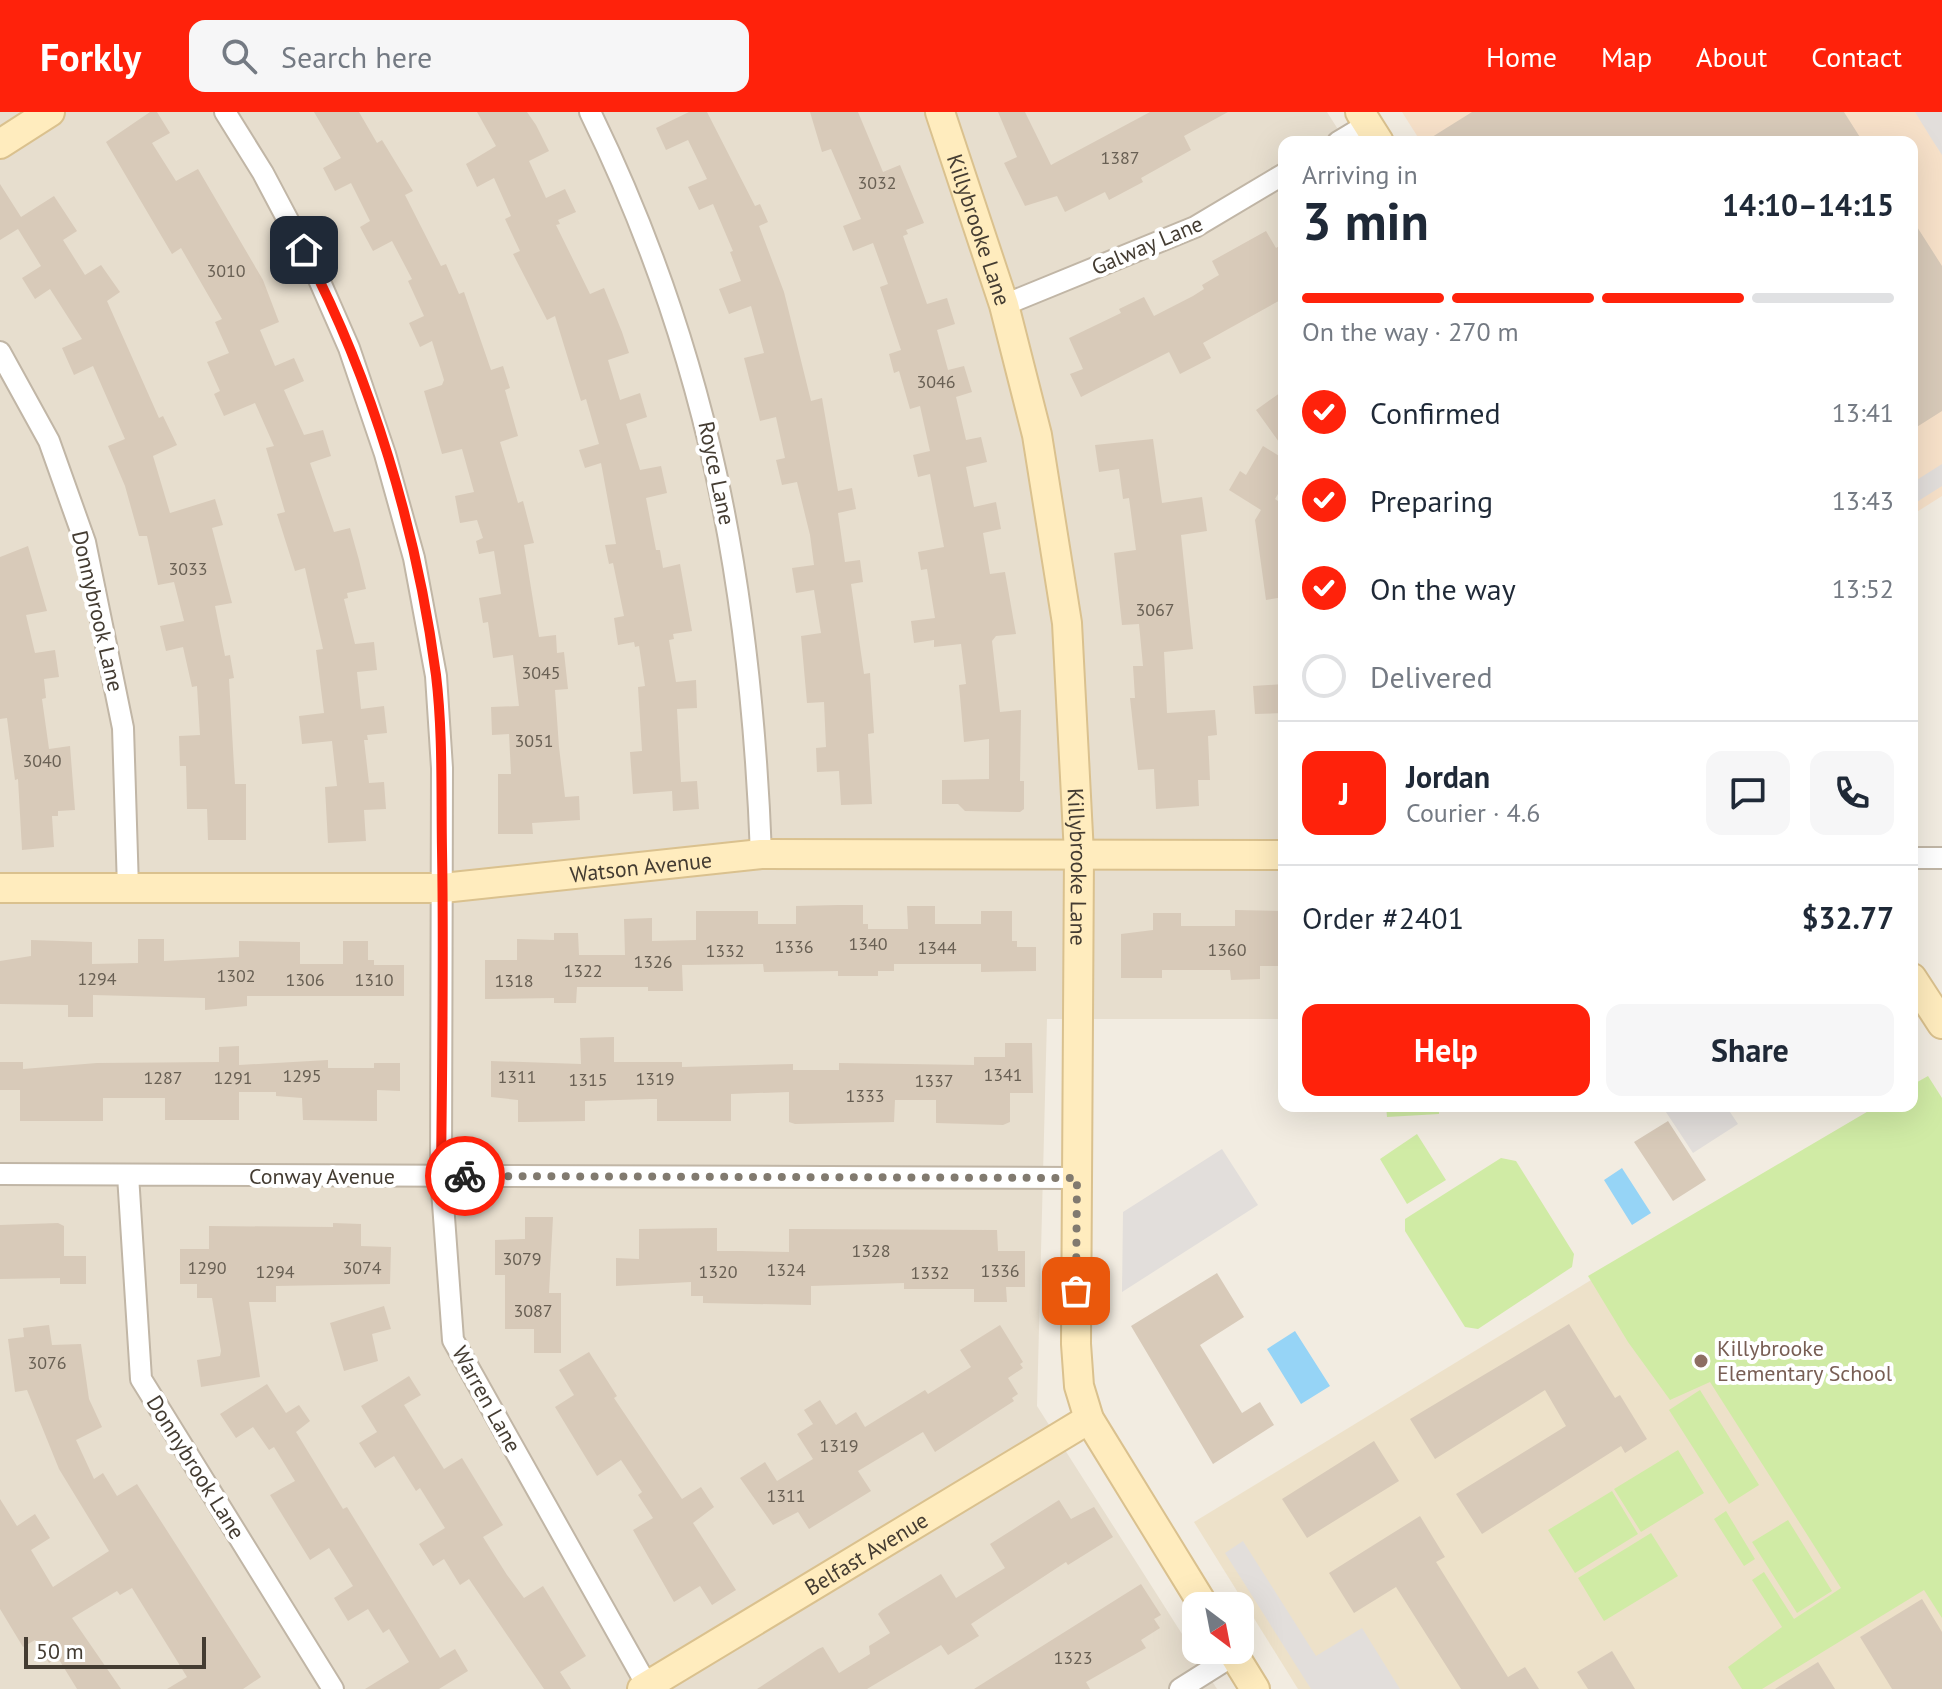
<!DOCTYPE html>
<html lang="en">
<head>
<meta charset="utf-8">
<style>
	:root { --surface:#fff; --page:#f6f6f7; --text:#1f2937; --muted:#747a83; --line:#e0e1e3; --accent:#ff220b }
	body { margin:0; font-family:"PT Sans",sans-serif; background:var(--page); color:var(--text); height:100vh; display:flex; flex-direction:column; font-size:30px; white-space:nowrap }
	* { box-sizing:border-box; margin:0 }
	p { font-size:26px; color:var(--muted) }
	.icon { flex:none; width:44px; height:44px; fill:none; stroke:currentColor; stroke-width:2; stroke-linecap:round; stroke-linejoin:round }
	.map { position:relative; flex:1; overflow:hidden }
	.sheet { position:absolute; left:1278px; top:24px; width:640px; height:976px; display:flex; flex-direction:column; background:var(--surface); border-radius:16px; box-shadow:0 8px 32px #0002 }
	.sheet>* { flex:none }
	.needle { width:52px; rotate:148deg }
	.controls { position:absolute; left:1182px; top:1480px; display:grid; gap:16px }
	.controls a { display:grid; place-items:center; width:72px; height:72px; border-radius:16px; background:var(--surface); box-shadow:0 8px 32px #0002; font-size:40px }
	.scale { position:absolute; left:24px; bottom:20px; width:182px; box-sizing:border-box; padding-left:8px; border:4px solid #443c32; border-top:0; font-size:22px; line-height:28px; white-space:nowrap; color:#443c32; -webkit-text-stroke:6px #fff; paint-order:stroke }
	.pin { position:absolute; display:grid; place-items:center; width:68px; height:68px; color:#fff; margin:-34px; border-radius:16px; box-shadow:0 4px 12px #0006 }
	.courier { position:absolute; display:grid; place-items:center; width:80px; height:80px; margin:-40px; border:6px solid #ff220b; border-radius:50%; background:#fff; color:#222; box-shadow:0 2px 10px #0007 }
	.overview em { font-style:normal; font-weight:800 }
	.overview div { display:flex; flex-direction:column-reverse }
	.overview { display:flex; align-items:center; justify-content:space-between; height:136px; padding:0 24px }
	h1 { font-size:52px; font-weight:800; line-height:60px }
	.bar { display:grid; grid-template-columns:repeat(4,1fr); gap:12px 8px; align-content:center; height:96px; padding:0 24px }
	.bar i { height:10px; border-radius:6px; background:var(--line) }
	.bar .active { background:var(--accent) }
	.bar p { grid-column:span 4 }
	.line { display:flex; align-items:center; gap:20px; padding:0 24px; border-top:2px solid var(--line) }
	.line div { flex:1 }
	.round { display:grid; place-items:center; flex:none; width:84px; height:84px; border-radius:16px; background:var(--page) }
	ol { padding:0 24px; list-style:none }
	li { display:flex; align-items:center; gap:24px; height:88px }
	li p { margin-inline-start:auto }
	li .icon { padding:8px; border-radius:50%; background:var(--accent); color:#fff; stroke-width:4 }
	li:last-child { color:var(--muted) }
	li i { width:44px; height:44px; border:4px solid var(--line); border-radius:50% }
	.action { display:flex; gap:16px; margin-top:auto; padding:16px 24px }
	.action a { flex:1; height:92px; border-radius:16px; background:var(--accent); color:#fff; font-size:32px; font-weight:800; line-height:92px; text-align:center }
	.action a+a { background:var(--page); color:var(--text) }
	header { display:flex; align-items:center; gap:48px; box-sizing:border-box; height:112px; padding:0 40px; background:var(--accent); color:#fff }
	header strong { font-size:38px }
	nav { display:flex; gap:44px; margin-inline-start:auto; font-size:28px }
	.search { width:560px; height:72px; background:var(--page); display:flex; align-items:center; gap:20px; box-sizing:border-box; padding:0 28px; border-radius:16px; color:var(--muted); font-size:30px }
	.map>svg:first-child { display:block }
	.residential { fill:#e7dece }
	.commercial { fill:#f7e1c9 }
	.education { fill:#ede1c9 }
	.green { fill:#d0eba5 }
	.parking { fill:#e2dedb }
	.water { fill:#96d4f6 }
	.building { fill:#d8cab9 }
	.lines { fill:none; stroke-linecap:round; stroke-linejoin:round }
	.street-casing { stroke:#c1b6a6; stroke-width:24 }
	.secondary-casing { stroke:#dac18e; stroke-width:32 }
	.street { stroke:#fff; stroke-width:20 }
	.secondary { stroke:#ffecbe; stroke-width:28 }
	.done { stroke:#817a6f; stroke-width:8; stroke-dasharray:0 14.4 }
	.route { stroke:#ff220b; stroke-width:10 }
	.education-dot { fill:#8d6e63; stroke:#fff; stroke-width:3 }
	.labels { text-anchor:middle; stroke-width:8; stroke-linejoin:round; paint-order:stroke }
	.number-label { font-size:18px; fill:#696054 }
	.street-label { font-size:22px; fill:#443c32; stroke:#fff }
	.education-label { font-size:22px; fill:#785e54; stroke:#fff; text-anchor:start }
</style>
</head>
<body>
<header>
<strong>Forkly</strong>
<div class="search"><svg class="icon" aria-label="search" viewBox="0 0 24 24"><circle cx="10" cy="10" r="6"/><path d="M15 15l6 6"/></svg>Search here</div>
<nav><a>Home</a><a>Map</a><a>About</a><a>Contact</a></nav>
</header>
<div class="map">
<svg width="1942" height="1577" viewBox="0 0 1942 1577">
	<rect width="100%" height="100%" fill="#f2ece1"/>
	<!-- residential -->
	<path class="residential" d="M0,0H1327L1346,30H1284V907H1047L1037,1294L1217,1577H0Z"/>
	<!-- commercial -->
	<path class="commercial" d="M1402,0H1942V384L1912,403V30H1421Z"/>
	<!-- education -->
	<path class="education" d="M1942,986V1577H1298L1194,1410L1724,1087L1912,994Z"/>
	<!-- green -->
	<path class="green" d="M1928,964L1942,986V1506L1924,1478L1762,1577H1742L1728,1555L1782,1515L1752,1468L1764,1460L1794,1507L1841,1476L1710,1270L1670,1288L1628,1230L1588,1164L1877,994H1912V973Z
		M1386,994H1439V1002L1387,1005Z
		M1417,1022L1446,1068L1407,1092L1380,1047Z
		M1501,1046L1516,1049L1574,1142L1572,1155L1478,1217L1465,1215L1405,1119V1107Z
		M1700,1278L1759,1373L1729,1392L1669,1298Z
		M1678,1338L1704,1381L1641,1420L1614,1377Z
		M1612,1379L1638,1422L1575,1461L1548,1418Z
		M1726,1399L1755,1447L1744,1454L1714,1407Z
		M1788,1408L1832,1479L1797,1501L1752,1430Z
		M1651,1421L1678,1464L1604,1509L1578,1466Z"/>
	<!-- parking -->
	<path class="parking" d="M1915,0H1942V43L1931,26Z
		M1942,352V374L1912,393V371Z
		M1662,994H1726L1738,1012L1693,1041Z
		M1222,1037L1258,1093L1122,1180L1123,1100Z
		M1243,1429L1316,1544L1362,1516L1400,1577H1311L1225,1441Z"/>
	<!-- water -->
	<path class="water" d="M1622,1056L1651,1101L1632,1113L1604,1068Z
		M1295,1219L1330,1274L1301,1292L1267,1237Z"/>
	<!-- building -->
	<path class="building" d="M150,0H157L170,21L152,31L176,69L198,57L263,168L279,210L260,218L275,254L294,246L304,269L284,278L304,323L323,318L331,344L310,351L334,420L350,416L359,448L366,477L347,481L348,486L344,487L355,532L374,530L377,558L357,560L361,597L384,594L387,621L367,623L368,628H364L369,671L384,670L386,697L364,698L366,729L328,731L325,675L337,674L332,629L302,632L299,604L324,601L316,538L323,537L305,456L295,459L277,402L285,400L266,336L274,334L255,291L224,304L214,282L220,279L207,250L229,241L215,210L222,207L181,136L172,142L106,30Z
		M314,0H359L377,31L382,28L413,79L405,83L441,154L446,152L459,182L464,180L491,258L503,254L510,276L505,278L518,324L500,330L518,391L523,389L534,431L524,433L539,525L556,523L557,541L564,540L568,577L555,578L559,635L565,685L579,684L580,708L532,711L533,722H498V662H511L509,622L492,623L491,595L519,594L513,543L493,546L488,510L483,511L479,486L501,482L494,439L479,442L476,429L483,426L477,408L460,411L455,384L474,380L462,337L442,342L424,279L442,273L444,268L432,229L420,235L409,211L424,204L408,169L412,167L392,129L373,139L360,115L370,109L351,71L335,79L323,56L341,46Z
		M477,0H527L536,13L549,39L529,49L546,86L565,77L576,100L558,108L560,112L556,113L590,182L604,176L622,220L629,241L608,248L620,288L640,281L647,305L626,312L640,358L661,354L667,381L646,386L656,438H660L663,456L680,452L692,519L673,522L674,527L669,528L676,570L696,568L697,596L677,597L681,670L697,669L699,697L673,699L672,679L633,682L630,640L642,639L638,575L645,574L639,534L635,535L634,530L618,533L614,506L624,504L613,451L609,452L605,433L616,432L601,351L585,356L579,338L599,332L586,287L581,289L555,204L547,208L513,142L520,139L505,107L511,104L494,66L477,75L466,52L496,34Z
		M689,0H707L755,94L760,92L768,110L759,114L784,180L811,289L822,286L838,379L852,376L856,397L838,401L845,450L860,448L863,470L851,472L864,562L870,561L874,621L868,622L872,692L841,693L839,659L817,660L816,636L826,635L824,590L807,591L801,524L821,521L814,478L796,481L792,456L814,453L810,423L797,370L782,373L776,348L785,346L776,305L760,309L744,246L764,241L751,194L729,202L719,177L741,169L730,140L733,139L713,92L699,98L688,75L707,67L688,28L666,38L656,16Z
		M810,0H858L883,60L900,53L924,111L906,118L908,122L903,124L927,192L947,186L955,212L937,218L948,258L964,254L972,280L956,285L966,328L981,325L987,350L966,355L974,395L996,390L1001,417L983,421L990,462L1005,460L1016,522L996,524L992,529L1000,600L1021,598L1020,669H1024V697L1020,700L965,699L958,692H942V668L989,667V627L964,630L959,573L966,572L961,532L934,535V528L914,531L911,509L935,506L927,457L921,458L918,440L944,435L930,362L918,365L913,343L930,339L920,294L910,297L899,259L894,261L889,242L901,238L880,175L888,172L873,131L853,139L843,114L861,107L831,37L822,40Z
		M998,0H1025L1051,53L1150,0H1228L1184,24L1191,38L1141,66L1143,70L1109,88L1105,80L1065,100L1057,84L1025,94L1004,51L1017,45Z
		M1472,0H1844L1863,30H1424Z
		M0,72L21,105L54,84L77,119L63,128L85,163L101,153L120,180L107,189L159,306L163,304L177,333L153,344L170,401L215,387L223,413L212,416L232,491L215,494L225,544L230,543L234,566L229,567L235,672H246V728H208L207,697H187L186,654H180L179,624L200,623L197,574L192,575L183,535L166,539L160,514L184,509L174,470L158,473L147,424H139L125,374L108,334L125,327L93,254L74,263L62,236L82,227L50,177L35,187L22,166L41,154L18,117L0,128Z
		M1912,107L1942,154V299L1912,318Z
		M1266,119L1276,136L1284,131V186L1203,231L1211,246L1180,262L1169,240L1081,285L1070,262L1083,257L1069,226L1121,201L1119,197L1144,185L1154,204L1193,184L1204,177L1202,173L1219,163L1212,149Z
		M1284,278V337L1256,298Z
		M1153,327L1162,391L1202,385L1207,419L1181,423L1193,537L1164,540L1167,601L1215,598L1217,623L1208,624L1210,668H1198L1199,694L1156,697L1154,657L1138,658L1130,586H1135L1133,554H1143L1139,512L1122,513L1114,441L1136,438L1129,386L1123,387L1119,357L1099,360L1095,333Z
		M1263,334L1284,347V372L1275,387L1284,393V485L1266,488L1255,408L1261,398L1229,378L1240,359L1246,363Z
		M28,434L47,499L26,503L35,541L55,538L59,565L44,567L46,586L42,587L49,637L70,634L75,698L58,699V704H52L54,735L22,738L18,667L15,668L7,606L0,607V445Z
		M1284,572V601L1255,602L1253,574Z
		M838,793H863V812H868V817H908L907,794H935V812H981V799H1012V829H1017V835H1036V859L981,860V852H894V859H878V864H838V859L764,860L763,852L682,853L683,879H648V875H577L576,891H554V886L485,887V848H517V827L554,828V821H578L579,843H625L624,807L652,806V829L696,828V799H758V812H796V794Z
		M1235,798L1284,799V854H1260V867L1231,868L1230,858H1162V866H1121V822L1153,818V801H1181V814H1235Z
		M138,827H164V849L239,845V829L300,830V852H343V829H368V848H374V853H404V884H247V894L205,898V886L93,883V905H68V893L0,892V849L31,844V828L92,830V852L138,851Z
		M614,925V950H682V955L793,952V958H839V951L974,953V945H1005V931H1032L1033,981H1010V1010L1003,1013L936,1011V988H895L894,1010L795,1012L789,1010V980L731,982V1009H657V987H650L585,989V1009L524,1010H518V988L491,985V949L581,952L580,926Z
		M239,934V953L328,948V956H374V951H400V979L377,978V1009L303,1008L302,986L276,984V980H239V1008H165V986H103V1009H20V978H0V950H23V957L97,951L219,950V935Z
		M1668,1009L1706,1068L1673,1089L1634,1030Z
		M525,1105H553L549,1181H561V1241H534V1217H505V1163H495V1128L525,1127Z
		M58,1111L64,1114V1144H86V1172H60V1166L0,1167V1113Z
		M333,1111L361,1112V1134L391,1135L390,1172L276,1174V1190H249L260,1265L201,1275L197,1248L220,1244L221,1239L212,1186H197V1172H180V1137H209V1114L333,1115Z
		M717,1116V1139H741L789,1140V1117L997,1118L998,1139H1025V1175H1006L1007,1190H974V1177H904V1171L811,1174V1193L703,1191V1184H691V1170L616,1174V1146L639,1147V1117Z
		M1217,1161L1244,1205L1200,1233L1242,1301L1260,1290L1274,1313L1213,1352L1131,1214Z
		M384,1194L391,1217L372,1222L378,1249L344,1259L330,1211Z
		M1569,1212L1615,1286L1620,1283L1647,1327L1625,1341L1621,1334L1482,1422L1456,1382L1566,1314L1545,1278L1435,1347L1410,1307Z
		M49,1213L52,1233L81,1232L89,1287L102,1315L76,1328L94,1367L103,1361L117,1384L137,1372L261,1565L243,1577H167L187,1565L132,1476L120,1483L117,1479L72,1506L121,1577H77L58,1546L49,1551L35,1528L23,1535L0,1497V1387L17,1414L35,1402L50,1426L31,1438L53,1475L109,1439L59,1357L27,1278L15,1280L8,1227L24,1225L23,1216Z
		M1000,1213L1023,1250L1020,1252L1023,1256L1008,1266L1018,1282L1012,1286L1014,1289L935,1340L923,1320L858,1359L871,1379L809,1417L798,1400L773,1413L740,1366L765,1350L777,1369L813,1347L797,1322L813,1312L804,1298L820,1288L836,1313L856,1300L865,1315L925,1278L928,1282L971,1255L960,1238Z
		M589,1240L617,1284L614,1286L682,1387L701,1375L714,1395L693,1411L736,1478L712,1493L700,1474L674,1490L633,1418L653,1406L638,1383L642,1380L621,1348L597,1364L555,1295L574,1283L559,1258Z
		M409,1264L421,1283L404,1293L444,1357L462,1346L503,1413L483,1425L507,1463L524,1486L543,1474L586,1544L560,1560L571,1577H544L469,1467L460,1473L444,1447L433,1454L419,1432L445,1416L420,1376L416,1379L394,1344L375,1356L359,1331L377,1320L361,1294Z
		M267,1272L286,1301L299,1293L310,1309L296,1320L343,1397L347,1395L440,1546L455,1537L468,1559L439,1577H365L409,1550L389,1517L383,1521L368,1497L348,1509L334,1486L353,1474L329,1436L310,1448L270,1383L295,1369L274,1335L269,1338L253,1315L236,1326L220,1302Z
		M1374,1329L1399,1369L1307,1426L1282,1387Z
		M1059,1388L1071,1407L1094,1395L1113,1425L1068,1453L1066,1450L971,1512L979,1524L948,1543L941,1533L867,1577H757L818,1537L823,1535L839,1561L870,1542L869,1534L890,1521L878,1502L882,1498L941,1462L956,1486L1005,1456L990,1432Z
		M1420,1404L1445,1445L1436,1450L1508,1565L1525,1555L1539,1577H1461L1396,1475L1354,1501L1329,1461Z
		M1141,1472L1161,1503L1154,1507L1160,1516L1141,1528L1146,1536L1086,1570L1090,1577H974Z
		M1922,1487L1942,1520V1577H1892L1860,1525Z
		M1612,1539L1635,1577H1588L1577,1560Z
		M1818,1550L1835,1577H1775Z"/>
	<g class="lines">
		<!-- street casing -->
		<g class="street-casing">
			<path id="street" d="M225,0L263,61L317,163L349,236L385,342L414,446L436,564L442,656L441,1064L453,1228L649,1577
				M590,0C708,241 751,476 761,742
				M1338,30L1368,12
				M1004,193L1195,115L1284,62
				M0,240L49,329L85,430L123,616L128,776
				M1912,746H1942
				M0,1062L1077,1066
				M128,1063L141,1267L333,1577
				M1180,1577L1234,1543"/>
		</g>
		<!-- secondary casing -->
		<g class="secondary-casing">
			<g id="secondary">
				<path id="s1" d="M940,0L1004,193L1037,323L1067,511L1079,742L1076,1232L1079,1274L1089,1307L1204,1494"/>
				<path d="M1360,0L1379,30"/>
				<path d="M0,32L50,0"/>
				<path id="s2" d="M0,776H443L761,742L1284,743"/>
				<path d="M1912,866L1942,912"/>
				<path d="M1231,1538L1255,1577"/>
				<path id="s3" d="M642,1577L1089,1307"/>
			</g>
		</g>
		<!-- street -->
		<use href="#street" class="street"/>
		<!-- secondary -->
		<use href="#secondary" class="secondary"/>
	</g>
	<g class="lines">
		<!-- done -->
		<path class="done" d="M465,1064L1077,1066L1076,1179"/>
		<!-- route -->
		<path class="route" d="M304,138C372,267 417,419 436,563C443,621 441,680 442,738C444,847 442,955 441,1064H465"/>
	</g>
	<!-- markers -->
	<circle class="education-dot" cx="1701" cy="1249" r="8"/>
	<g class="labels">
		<!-- number labels -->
		<g class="number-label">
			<text x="1120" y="52">1387</text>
			<text x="877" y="77">3032</text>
			<text x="226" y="165">3010</text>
			<text x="936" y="276">3046</text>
			<text x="188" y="463">3033</text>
			<text x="1155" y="504">3067</text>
			<text x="541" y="567">3045</text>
			<text x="534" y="635">3051</text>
			<text x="42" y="655">3040</text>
			<text x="868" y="838">1340</text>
			<text x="794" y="841">1336</text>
			<text x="937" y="842">1344</text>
			<text x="1227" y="844">1360</text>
			<text x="725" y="845">1332</text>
			<text x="653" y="856">1326</text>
			<text x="583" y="865">1322</text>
			<text x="236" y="870">1302</text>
			<text x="97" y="873">1294</text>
			<text x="305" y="874">1306</text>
			<text x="374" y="874">1310</text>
			<text x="514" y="875">1318</text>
			<text x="1003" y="969">1341</text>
			<text x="302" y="970">1295</text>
			<text x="517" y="971">1311</text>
			<text x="163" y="972">1287</text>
			<text x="233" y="972">1291</text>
			<text x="655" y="973">1319</text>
			<text x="588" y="974">1315</text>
			<text x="934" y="975">1337</text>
			<text x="865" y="990">1333</text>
			<text x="871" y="1145">1328</text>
			<text x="522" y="1153">3079</text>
			<text x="207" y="1162">1290</text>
			<text x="362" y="1162">3074</text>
			<text x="786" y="1164">1324</text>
			<text x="1000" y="1165">1336</text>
			<text x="275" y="1166">1294</text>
			<text x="718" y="1166">1320</text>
			<text x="930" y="1167">1332</text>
			<text x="533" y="1205">3087</text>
			<text x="47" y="1257">3076</text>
			<text x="839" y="1340">1319</text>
			<text x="786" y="1390">1311</text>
			<text x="1073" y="1552">1323</text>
		</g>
		<!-- street labels -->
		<g class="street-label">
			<text dy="8" stroke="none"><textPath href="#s1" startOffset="124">Killybrooke Lane</textPath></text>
			<text transform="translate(1147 133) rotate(-23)" y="8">Galway Lane</text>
			<text transform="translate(717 361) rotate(78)" y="8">Royce Lane</text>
			<text transform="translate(98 499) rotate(77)" y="8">Donnybrook Lane</text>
			<text dy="8" stroke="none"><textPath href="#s2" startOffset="642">Watson Avenue</textPath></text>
			<text dy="8" stroke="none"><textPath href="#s1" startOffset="772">Killybrooke Lane</textPath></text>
			<text x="322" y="1072">Conway Avenue</text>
			<text transform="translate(487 1287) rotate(61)" y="8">Warren Lane</text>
			<text transform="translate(196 1355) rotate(58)" y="8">Donnybrook Lane</text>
			<text dy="8" stroke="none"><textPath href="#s3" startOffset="262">Belfast Avenue</textPath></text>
		</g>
		<!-- education labels -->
		<g class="education-label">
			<text x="1717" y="1244">Killybrooke<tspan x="1717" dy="25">Elementary School</tspan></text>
		</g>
	</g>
</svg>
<div class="controls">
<a><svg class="needle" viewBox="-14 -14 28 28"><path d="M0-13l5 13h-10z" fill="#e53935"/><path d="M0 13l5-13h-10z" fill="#747a83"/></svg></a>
</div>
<div class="scale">50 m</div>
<div class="pin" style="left:1076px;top:1179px;background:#ea580c"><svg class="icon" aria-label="bag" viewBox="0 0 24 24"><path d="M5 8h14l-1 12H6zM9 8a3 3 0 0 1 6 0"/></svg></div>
<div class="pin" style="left:304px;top:138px;background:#1f2937"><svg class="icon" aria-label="home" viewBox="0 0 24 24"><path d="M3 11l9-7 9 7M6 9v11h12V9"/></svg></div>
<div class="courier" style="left:465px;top:1064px"><svg class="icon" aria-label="bike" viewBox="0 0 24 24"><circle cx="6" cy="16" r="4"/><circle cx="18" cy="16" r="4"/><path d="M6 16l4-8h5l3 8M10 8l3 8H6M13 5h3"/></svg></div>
<section class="sheet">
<div class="overview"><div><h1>3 min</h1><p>Arriving in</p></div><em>14:10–14:15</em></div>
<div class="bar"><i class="active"></i><i class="active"></i><i class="active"></i><i></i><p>On the way · 270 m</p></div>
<ol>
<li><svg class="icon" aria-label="check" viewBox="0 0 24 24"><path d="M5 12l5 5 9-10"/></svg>Confirmed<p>13:41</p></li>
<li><svg class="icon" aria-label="check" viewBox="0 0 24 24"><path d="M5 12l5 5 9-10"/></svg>Preparing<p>13:43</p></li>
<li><svg class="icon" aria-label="check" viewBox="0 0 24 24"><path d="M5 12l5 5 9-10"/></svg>On the way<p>13:52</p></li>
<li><i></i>Delivered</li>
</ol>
<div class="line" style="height:144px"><b class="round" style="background:var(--accent);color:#fff">J</b><div><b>Jordan</b><p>Courier · 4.6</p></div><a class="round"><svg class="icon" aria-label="chat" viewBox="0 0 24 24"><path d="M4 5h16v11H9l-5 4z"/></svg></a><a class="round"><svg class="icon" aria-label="phone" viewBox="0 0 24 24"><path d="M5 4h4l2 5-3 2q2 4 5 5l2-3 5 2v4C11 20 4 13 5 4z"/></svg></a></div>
<div class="line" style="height:104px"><div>Order #2401</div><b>$32.77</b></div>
<div class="action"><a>Help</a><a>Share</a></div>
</section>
</div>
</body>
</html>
